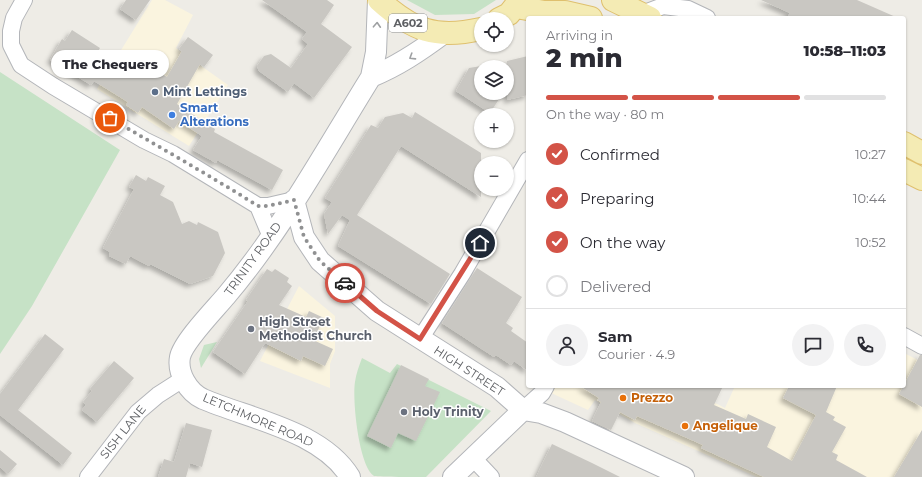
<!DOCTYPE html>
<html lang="en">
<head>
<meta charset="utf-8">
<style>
	:root { --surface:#fff; --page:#f2f2f3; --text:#2b2b33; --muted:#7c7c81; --line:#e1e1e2; --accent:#d35347 }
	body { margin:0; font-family:Montserrat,sans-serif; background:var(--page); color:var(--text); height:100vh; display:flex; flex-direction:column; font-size:15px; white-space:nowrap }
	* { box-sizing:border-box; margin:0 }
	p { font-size:13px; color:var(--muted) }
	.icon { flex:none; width:22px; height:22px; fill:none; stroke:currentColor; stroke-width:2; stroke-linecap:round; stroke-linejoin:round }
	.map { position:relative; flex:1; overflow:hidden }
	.details { position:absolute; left:526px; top:16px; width:380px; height:372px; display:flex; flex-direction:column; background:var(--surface); border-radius:4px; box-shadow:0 1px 3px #0004 }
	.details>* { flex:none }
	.fabs { position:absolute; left:474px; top:12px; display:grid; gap:8px }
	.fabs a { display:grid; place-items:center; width:40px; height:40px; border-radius:50%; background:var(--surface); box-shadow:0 1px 3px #0004; font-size:20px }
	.pin { position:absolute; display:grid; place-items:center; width:34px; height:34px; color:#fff; margin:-17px; border:2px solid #fff; border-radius:50%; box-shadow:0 1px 4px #0007 }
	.courier { position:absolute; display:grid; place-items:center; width:40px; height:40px; margin:-20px; border:3px solid #d35347; border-radius:50%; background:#fff; color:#222; box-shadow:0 1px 5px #0007 }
	.bubble { position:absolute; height:28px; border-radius:14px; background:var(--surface); box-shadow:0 1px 3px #0004; font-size:13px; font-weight:800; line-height:28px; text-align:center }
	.summary em { font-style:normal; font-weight:800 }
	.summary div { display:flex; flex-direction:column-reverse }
	.summary { display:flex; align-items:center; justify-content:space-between; height:68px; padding:0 20px }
	h1 { font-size:26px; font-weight:800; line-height:30px }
	.bar { display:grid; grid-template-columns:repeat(4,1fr); gap:6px 4px; align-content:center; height:48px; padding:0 20px }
	.bar i { height:5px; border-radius:3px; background:var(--line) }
	.bar .current { background:var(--accent) }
	.bar p { grid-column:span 4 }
	.line { display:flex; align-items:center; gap:10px; padding:0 20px; border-top:1px solid var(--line) }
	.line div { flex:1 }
	.round { display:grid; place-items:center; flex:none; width:42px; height:42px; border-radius:21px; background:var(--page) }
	ol { padding:0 20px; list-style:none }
	li { display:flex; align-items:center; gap:12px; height:44px }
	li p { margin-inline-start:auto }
	li .icon { padding:4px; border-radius:50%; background:var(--accent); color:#fff; stroke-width:4 }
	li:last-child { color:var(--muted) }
	li i { width:22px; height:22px; border:2px solid var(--line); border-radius:50% }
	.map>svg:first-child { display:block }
	.commercial { fill:#faf4df }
	.green { fill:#c6e2c6 }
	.building { fill:#c9c7c2; filter:url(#shadow) }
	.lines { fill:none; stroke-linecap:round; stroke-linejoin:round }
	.minor-casing { stroke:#b3b5b9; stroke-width:18 }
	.tertiary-casing { stroke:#b3b5b9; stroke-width:22 }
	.primary-casing { stroke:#dfc06e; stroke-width:24 }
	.minor { stroke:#fff; stroke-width:16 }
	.tertiary { stroke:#fff; stroke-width:20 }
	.primary { stroke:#f4ebb4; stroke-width:22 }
	.oneway { stroke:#9ea0a2 }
	.done { stroke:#909192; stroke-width:4; stroke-dasharray:0 7.2 }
	.route { stroke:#d35347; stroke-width:5 }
	.service-dot { fill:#5c6f8a; stroke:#fff; stroke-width:1.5 }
	.shop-dot { fill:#3f7fe0; stroke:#fff; stroke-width:1.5 }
	.worship-dot { fill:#6b7280; stroke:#fff; stroke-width:1.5 }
	.food-dot { fill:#e8710a; stroke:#fff; stroke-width:1.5 }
	.labels { text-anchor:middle; stroke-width:3; stroke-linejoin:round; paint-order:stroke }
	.shield { fill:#fff; stroke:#8e9092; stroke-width:1 }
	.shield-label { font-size:11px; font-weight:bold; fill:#5e6064 }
	.service-label { font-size:12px; font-weight:bold; fill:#4e5e75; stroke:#fff; text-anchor:start }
	.shop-label { font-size:12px; font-weight:bold; fill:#366cbe; stroke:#fff; text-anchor:start }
	.street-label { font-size:12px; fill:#5e6064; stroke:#fff }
	.worship-label { font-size:12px; font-weight:bold; fill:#5b616d; stroke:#fff; text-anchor:start }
	.food-label { font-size:12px; font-weight:bold; fill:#c56008; stroke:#fff; text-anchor:start }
</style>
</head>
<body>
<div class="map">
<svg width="922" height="477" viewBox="0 0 922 477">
	<defs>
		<filter id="shadow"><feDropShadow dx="-3.5" dy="3.5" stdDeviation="2" flood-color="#0004"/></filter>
	</defs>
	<rect width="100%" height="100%" fill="#eeece6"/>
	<!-- commercial -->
	<path class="commercial" d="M152,0H165L193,15L176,48L228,85L189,146L97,89Z
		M299,286L335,316V351L330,364V388L260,361Z
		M904,353L922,362V477H757L635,423L595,400L588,410L549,392L553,386H682L725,408L735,386H904Z"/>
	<!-- green -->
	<path class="green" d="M407,0H496L474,14L435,15Z
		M0,72L120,150L32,306L0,354Z
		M217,342L201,368L199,359L204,345Z
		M362,358L390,373L397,364L491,411L426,477C417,477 380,477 374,476C359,467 352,400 355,382C356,374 359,366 362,358Z"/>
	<!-- building -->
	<path class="building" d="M126,0H150L136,20L120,9Z
		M262,0H327L334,5L321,24L352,47L314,98L294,83L288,92L259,71L257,66L264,56L271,54L291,68L308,44L302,39L307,32Z
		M761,0H857L898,18H787L790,13Z
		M72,30L100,48L92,62L114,76L125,57L138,65L140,61L167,77L182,51L179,49L188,37L213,55L204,67L200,64L177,104L215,129L214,132L283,170L272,190L217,160L216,163L193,150L202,136L179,121L174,129L142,107L138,113L126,105L128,102L94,81L91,85L50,60L62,39L65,41Z
		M528,56V95L507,100V61Z
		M481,66V93H503L490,113L456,91L469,68Z
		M415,112L481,153V197L401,146L357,215L450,274L431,304L338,246L350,220L342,215L328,234L324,214L332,202L325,198L371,125L378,128L385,117L403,113L412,118Z
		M136,175L146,181L148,177L165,186L160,195L173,202L182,224L189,221L197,225L198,222L218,232L225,253L213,276L190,284L150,264L149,266L130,256L126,264L109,256L110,252L103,248L134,189L129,187Z
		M477,268L522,297L506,323L513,328L511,331L528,343V371L514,361L511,365L496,355L494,357L442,323Z
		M267,269L272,272L275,269L289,278L287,282L292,286L279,305L306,317L309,311L324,318L313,340L333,349L325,366L303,356L301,361L265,343L245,374L213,352L248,301L246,300Z
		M45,334L64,349L18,410L72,453L63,465L0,415V394Z
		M920,355H922V407L899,394Z
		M114,361L134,378L97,422L82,410L86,405L83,402L92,391L90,389Z
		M401,365L429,379L425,386L440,392L416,441L398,433L391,448L367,436Z
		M580,386H723L714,405L746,419L748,414L776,427L767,447L792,461L816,415L783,398L789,386H837L826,412L835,417L833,420L846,427L832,452L838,455L836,460L867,477H764L701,448L703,445L637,416L635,420L620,412L611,430L592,421L601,402L597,400L599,398Z
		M186,423L212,430L202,467L190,463L186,477H158L164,459L174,462Z
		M922,430V477H894Z
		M552,444L592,463L620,477H536Z
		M0,450L17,464L8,474L0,467Z"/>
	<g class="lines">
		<!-- minor casing -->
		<g class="minor-casing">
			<path id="minor" d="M24,0L14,18L11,31V45L21,65L53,86L144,140L173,154L258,206H268L294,200
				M642,14L663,6L688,9L707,18
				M258,206L271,237
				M904,336L922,346
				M420,339L462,274L528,160
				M523,410L542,393L546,386
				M473,458L491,477
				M88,477L138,412L158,395L183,379"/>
		</g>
		<!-- tertiary casing -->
		<g class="tertiary-casing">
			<path id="tertiary" d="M371,77C398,66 420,51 443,34
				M294,200L304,237L320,261L377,311L497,387L523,410L541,413L565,422L684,477
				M350,477C322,431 250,419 203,399C188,392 177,373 180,357C183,342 215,309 226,296C282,230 325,151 371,77L376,52L378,0
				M453,477L523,410"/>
		</g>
		<!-- primary casing -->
		<g class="primary-casing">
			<path id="primary" d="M379,0C413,31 436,39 481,29
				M613,0L650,18
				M516,7L544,12H565L591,18
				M499,19L509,14L520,0
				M904,143L922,153
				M904,170L922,179"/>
		</g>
		<!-- minor -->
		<use href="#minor" class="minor"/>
		<!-- tertiary -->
		<use href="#tertiary" class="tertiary"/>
		<!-- primary -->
		<use href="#primary" class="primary"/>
	</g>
	<!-- one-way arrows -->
	<defs><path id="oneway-chevron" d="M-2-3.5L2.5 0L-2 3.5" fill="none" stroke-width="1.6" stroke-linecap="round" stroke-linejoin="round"/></defs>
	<g class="oneway">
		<use href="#oneway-chevron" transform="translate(377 25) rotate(-87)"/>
		<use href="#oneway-chevron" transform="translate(412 57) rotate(148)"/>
	</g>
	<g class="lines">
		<!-- done -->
		<path class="done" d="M110,118C159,147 209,175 258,206H268L294,200L304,237L320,261L345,283"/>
		<!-- route -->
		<path class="route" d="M345,283L377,311L420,339L480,243"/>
	</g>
	<!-- markers -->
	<circle class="service-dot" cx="155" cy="92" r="4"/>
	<circle class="shop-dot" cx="172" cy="115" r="4"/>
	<g class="worship-dot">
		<circle cx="251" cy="329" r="4"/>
		<circle cx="404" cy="412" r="4"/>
	</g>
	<g class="food-dot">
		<circle cx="623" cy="398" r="4"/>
		<circle cx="685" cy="426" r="4"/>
	</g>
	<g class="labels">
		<!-- shield labels -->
		<rect class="shield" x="389" y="14" width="38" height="18" rx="3"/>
		<g class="shield-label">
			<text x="408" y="27">A602</text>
		</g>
		<!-- service labels -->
		<g class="service-label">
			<text x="163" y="96">Mint Lettings</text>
		</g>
		<!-- shop labels -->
		<g class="shop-label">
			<text x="180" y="112">Smart<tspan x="180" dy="14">Alterations</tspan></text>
		</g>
		<!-- street labels -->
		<g class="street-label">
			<text transform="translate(253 259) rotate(-54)" y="4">TRINITY ROAD</text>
			<text transform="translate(469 371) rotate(33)" y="4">HIGH STREET</text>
			<text transform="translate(258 420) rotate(23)" y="4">LETCHMORE ROAD</text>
			<text transform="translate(123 432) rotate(-51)" y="4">SISH LANE</text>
		</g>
		<!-- worship labels -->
		<g class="worship-label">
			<text x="259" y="326">High Street<tspan x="259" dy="14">Methodist Church</tspan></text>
			<text x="412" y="416">Holy Trinity</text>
		</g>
		<!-- food labels -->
		<g class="food-label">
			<text x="631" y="402">Prezzo</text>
			<text x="693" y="430">Angelique</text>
		</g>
	</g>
</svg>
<div class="fabs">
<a><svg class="icon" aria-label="locate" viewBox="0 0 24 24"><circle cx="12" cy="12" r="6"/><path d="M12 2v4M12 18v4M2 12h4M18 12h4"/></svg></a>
<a><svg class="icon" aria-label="layers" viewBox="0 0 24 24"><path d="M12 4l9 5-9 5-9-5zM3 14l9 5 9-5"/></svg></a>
<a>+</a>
<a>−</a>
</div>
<div class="pin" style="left:110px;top:118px;background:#ea580c"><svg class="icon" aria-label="bag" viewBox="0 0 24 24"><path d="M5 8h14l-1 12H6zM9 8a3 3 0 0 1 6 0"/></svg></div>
<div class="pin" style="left:480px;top:243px;background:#1f2937"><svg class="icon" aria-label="home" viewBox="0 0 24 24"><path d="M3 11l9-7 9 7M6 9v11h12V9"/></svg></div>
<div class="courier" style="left:345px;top:283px"><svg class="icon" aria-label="car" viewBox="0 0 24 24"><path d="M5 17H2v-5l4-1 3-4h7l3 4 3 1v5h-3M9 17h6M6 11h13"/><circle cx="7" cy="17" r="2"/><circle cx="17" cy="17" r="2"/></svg></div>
<div class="bubble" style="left:51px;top:50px;width:118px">The Chequers</div>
<section class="details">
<div class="summary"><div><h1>2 min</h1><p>Arriving in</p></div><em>10:58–11:03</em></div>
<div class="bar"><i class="current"></i><i class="current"></i><i class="current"></i><i></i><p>On the way · 80 m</p></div>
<ol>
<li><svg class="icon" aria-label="check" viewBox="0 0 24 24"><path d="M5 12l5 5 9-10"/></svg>Confirmed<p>10:27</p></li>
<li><svg class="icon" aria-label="check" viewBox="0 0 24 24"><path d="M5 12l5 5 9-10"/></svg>Preparing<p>10:44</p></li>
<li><svg class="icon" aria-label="check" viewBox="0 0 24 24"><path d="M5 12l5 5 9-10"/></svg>On the way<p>10:52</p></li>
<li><i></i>Delivered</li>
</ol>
<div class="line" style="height:72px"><a class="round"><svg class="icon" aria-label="person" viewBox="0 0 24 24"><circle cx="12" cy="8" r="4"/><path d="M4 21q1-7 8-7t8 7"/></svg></a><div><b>Sam</b><p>Courier · 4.9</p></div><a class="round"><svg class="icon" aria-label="chat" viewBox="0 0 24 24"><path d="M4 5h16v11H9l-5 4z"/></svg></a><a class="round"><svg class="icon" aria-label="phone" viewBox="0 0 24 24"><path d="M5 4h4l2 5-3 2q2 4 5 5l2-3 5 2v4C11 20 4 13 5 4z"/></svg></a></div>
</section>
</div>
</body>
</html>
